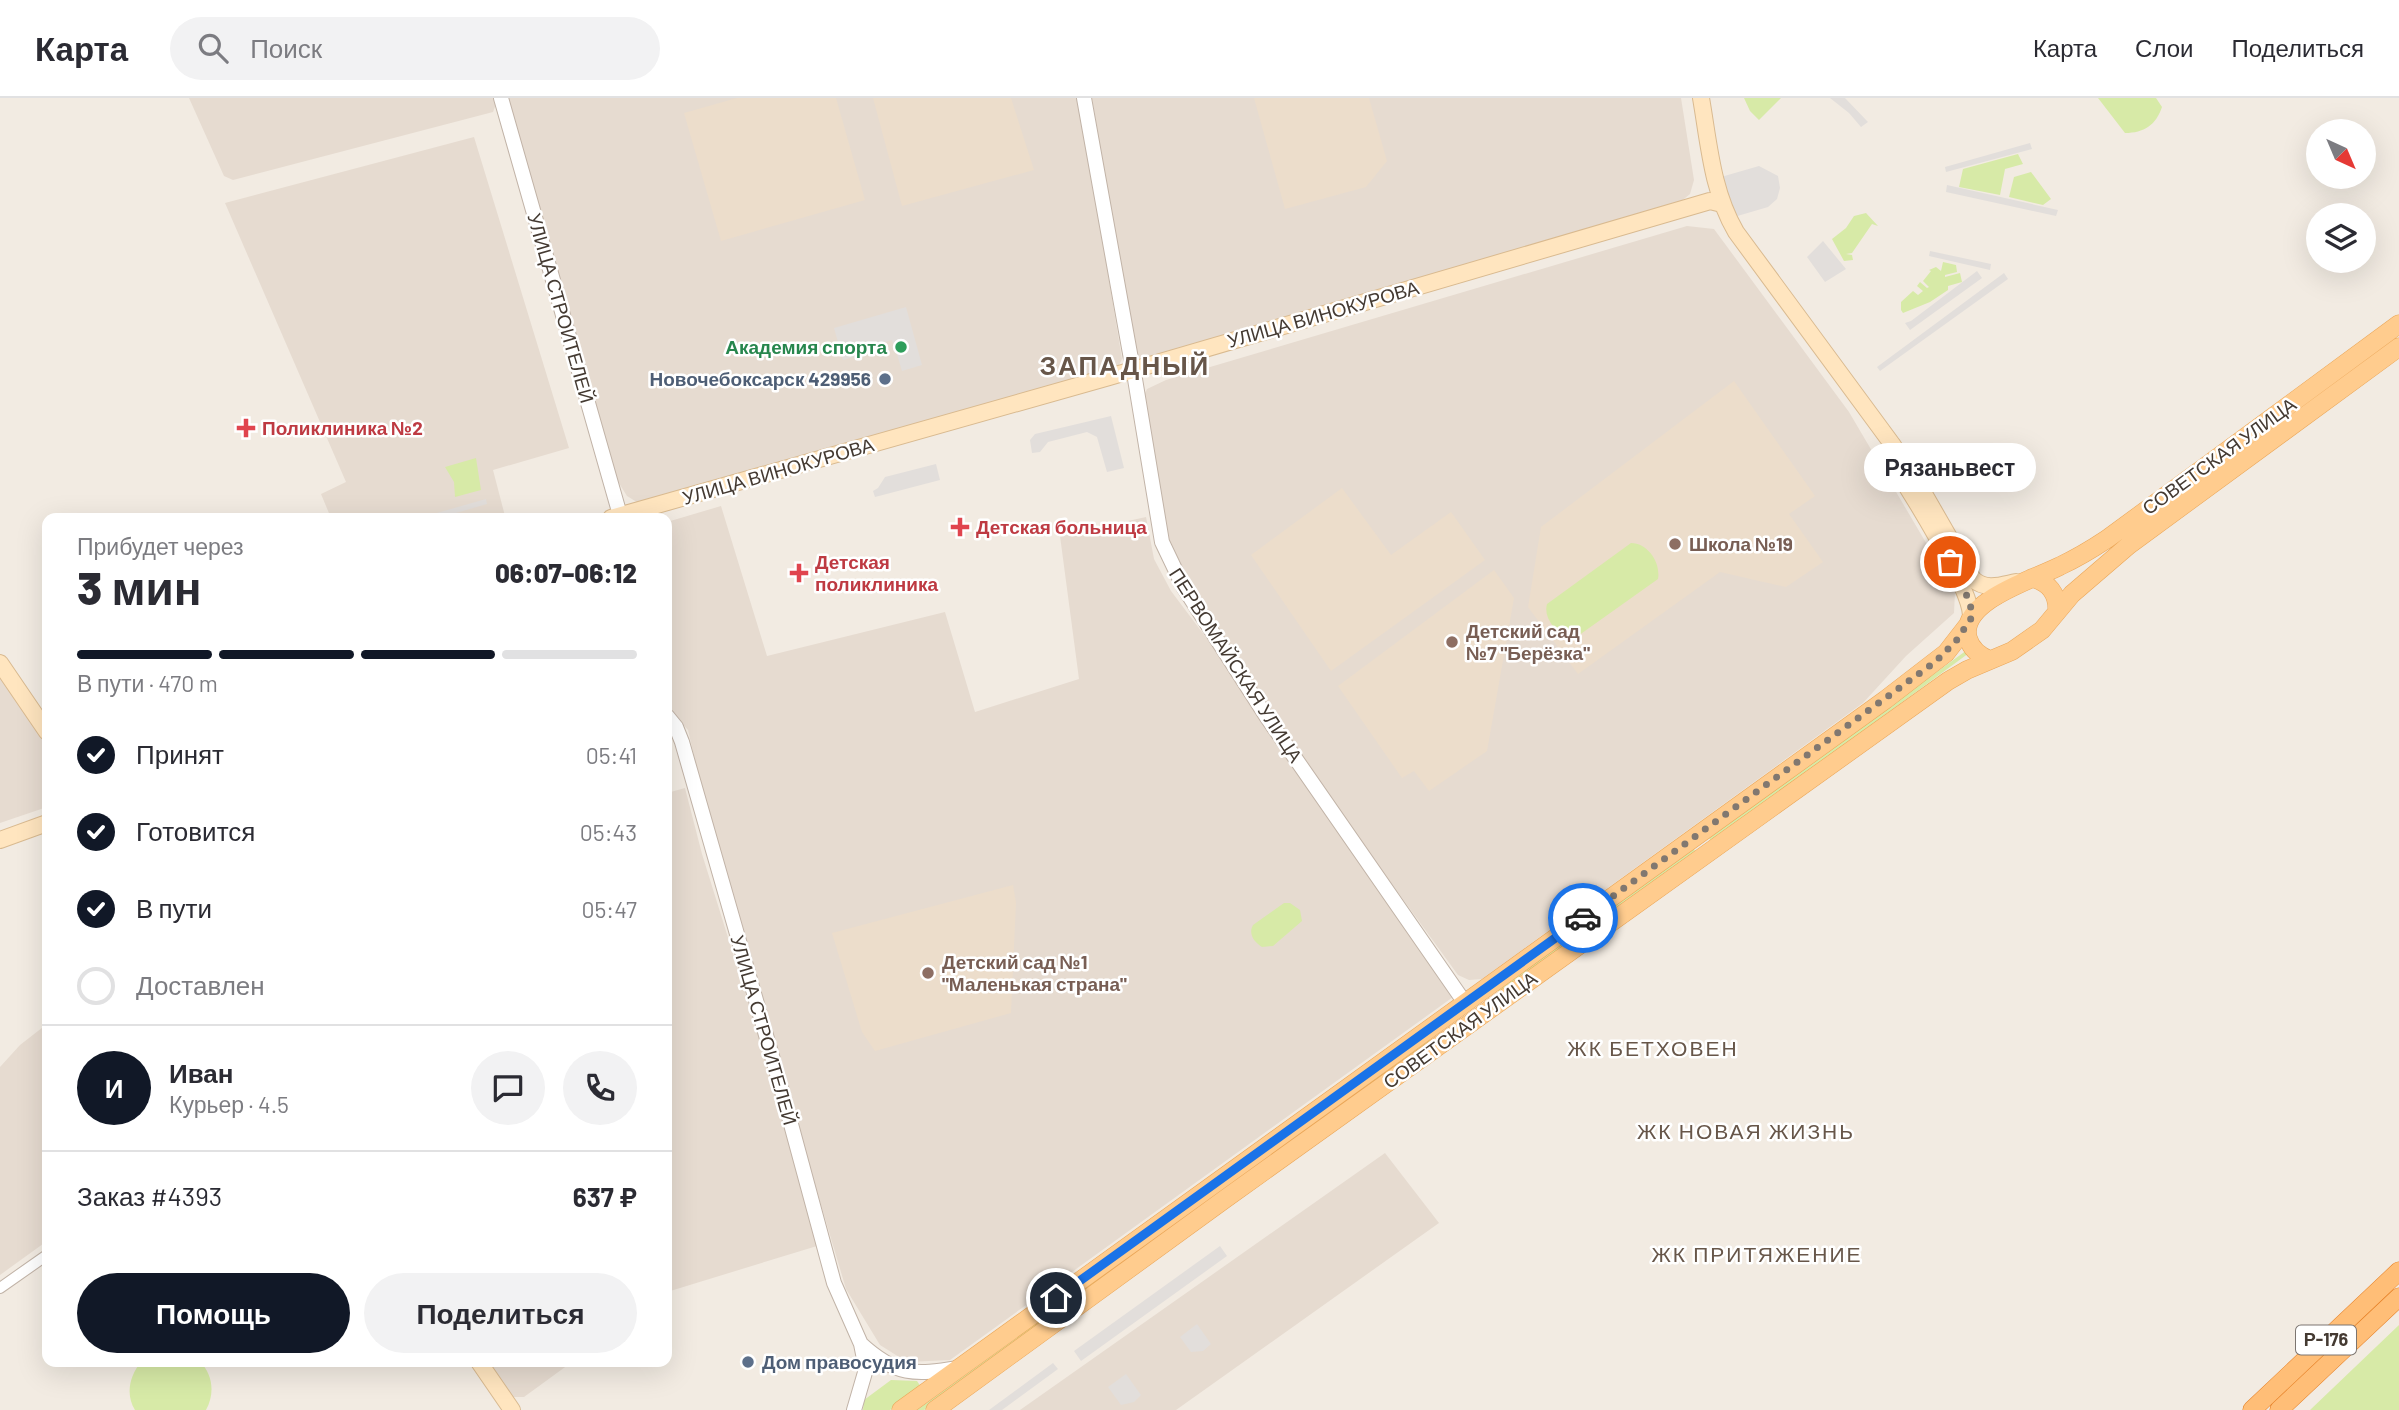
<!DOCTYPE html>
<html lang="ru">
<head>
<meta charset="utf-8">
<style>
	:root { --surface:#fff; --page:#f2f2f3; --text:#2b2b33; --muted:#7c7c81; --line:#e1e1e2; --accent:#111827 }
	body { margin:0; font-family:Barlow,sans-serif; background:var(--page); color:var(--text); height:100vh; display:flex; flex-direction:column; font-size:26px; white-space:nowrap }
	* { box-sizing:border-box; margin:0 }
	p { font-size:23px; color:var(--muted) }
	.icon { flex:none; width:38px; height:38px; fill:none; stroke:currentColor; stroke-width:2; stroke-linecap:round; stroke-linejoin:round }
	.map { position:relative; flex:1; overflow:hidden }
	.drawer { position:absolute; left:42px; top:415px; width:630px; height:854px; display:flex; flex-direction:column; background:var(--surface); border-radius:14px; box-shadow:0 7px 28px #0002 }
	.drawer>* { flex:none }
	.needle { width:46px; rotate:136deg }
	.tools { position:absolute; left:2306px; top:21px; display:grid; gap:14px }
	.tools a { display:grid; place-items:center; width:70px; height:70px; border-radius:50%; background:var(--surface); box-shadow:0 7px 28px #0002; font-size:35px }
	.pin { position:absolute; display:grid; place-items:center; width:60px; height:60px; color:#fff; margin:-30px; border:4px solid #fff; border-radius:50%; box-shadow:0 2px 7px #0007 }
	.courier { position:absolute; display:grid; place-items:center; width:70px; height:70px; margin:-35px; border:5px solid #1a73e8; border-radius:50%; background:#fff; color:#222; box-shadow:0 2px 9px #0007 }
	.bubble { position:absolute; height:49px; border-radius:24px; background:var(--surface); box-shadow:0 7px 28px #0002; font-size:23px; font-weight:800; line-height:49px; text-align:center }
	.head em { font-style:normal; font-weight:800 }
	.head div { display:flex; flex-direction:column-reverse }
	.head { display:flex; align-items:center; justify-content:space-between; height:119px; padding:0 35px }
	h1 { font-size:46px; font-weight:800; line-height:52px }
	.bar { display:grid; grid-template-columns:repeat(4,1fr); gap:10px 7px; align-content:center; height:84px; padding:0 35px }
	.bar i { height:9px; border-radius:5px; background:var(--line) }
	.bar .selected { background:var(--accent) }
	.bar p { grid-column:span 4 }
	.line { display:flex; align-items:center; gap:18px; padding:0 35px; border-top:2px solid var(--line) }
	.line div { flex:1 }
	.round { display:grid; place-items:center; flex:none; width:74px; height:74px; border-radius:37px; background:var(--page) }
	ol { padding:0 35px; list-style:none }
	li { display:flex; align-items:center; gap:21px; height:77px }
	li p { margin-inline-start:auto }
	li .icon { padding:7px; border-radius:50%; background:var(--accent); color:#fff; stroke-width:4 }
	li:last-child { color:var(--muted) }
	li i { width:38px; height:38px; border:4px solid var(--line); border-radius:50% }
	.button { display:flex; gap:14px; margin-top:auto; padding:14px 35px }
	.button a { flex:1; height:80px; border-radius:42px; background:var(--accent); color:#fff; font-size:28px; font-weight:800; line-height:80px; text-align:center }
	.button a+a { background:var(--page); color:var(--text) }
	header { display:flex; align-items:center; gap:42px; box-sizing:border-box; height:98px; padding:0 35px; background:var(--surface); border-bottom:2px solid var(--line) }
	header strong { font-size:33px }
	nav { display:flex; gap:38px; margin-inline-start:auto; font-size:24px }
	.search { width:490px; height:63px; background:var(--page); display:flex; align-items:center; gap:18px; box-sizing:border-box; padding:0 24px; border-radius:38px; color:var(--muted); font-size:26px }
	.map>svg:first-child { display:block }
	.residential { fill:#e6dbd0 }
	.education { fill:#ecddcb }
	.green { fill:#d7eaa7 }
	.parking { fill:#e2dedb }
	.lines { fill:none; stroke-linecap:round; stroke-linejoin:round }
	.minor-casing { stroke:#c1b3a7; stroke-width:12 }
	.tertiary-casing { stroke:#c1b3a7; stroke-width:16 }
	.secondary-casing { stroke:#d9ba90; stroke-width:18 }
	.primary-casing { stroke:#eaa658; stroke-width:19 }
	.trunk-casing { stroke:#e68128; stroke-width:19 }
	.minor { stroke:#fff; stroke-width:10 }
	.tertiary { stroke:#fff; stroke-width:14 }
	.secondary { stroke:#ffe5bf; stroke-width:16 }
	.primary { stroke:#ffcc8e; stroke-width:18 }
	.trunk { stroke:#ffbe77; stroke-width:18 }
	.done { stroke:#817870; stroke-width:7; stroke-dasharray:0 12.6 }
	.route { stroke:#1a73e8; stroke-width:9 }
	.leisure-dot { fill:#2e9e5b; stroke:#fff; stroke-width:2.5 }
	.service-dot { fill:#5c6f8a; stroke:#fff; stroke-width:2.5 }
	.health-dot { fill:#e0444e; stroke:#fff; stroke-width:2.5 }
	.education-dot { fill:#8d6e63; stroke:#fff; stroke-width:2.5 }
	.labels { text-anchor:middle; stroke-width:5; stroke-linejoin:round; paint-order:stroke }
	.shield { fill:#fff; stroke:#7c7570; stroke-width:2 }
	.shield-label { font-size:18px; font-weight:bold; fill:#443a32 }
	.street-label { font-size:19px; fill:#443a32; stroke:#fff }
	.leisure-label { font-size:19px; font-weight:bold; fill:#27864d; stroke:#fff; text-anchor:end }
	.service-label { font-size:19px; font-weight:bold; fill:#4e5e75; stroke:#fff; text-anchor:end }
	.health-label { font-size:19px; font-weight:bold; fill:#be3a42; stroke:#fff; text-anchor:start }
	.education-label { font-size:19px; font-weight:bold; fill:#785e54; stroke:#fff; text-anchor:start }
	.neighbourhood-label { font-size:21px; letter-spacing:2px; fill:#675649; stroke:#fff }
	.district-label { font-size:26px; font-weight:bold; letter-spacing:2px; fill:#675649; stroke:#fff }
</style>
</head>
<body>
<header>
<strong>Карта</strong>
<div class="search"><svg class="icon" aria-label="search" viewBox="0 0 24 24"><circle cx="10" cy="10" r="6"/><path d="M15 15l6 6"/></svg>Поиск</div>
<nav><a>Карта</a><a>Слои</a><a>Поделиться</a></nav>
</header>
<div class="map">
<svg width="2399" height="1312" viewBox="0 0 2399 1312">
	<rect width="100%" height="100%" fill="#f2ebe2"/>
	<!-- residential -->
	<path class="residential" d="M189,0H495L496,6L493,14L233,82L224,78Z
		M507,0H1079L1122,261L1117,271L640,406L627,398L617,382Z
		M1092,0H1681L1694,82L1690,96L1679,105L1144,264L1134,256Z
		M474,39L569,350L493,372L505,418L499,420H331L321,396L346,384L225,105Z
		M1687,128L1714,131L1849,314L1955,494L1954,515L1906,558L1863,605L1482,881L1469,882L1458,877L1266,613L1181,482L1164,442L1141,303L1147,291L1166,282Z
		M721,408L767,558L945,514L975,614L1079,581L1060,438L1146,419L1154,461L1171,493L1281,639L1278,648L1453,899L950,1262L907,1264L880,1247L846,1191L716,753L688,632L667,609V424Z
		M0,580L47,648V709L0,725Z
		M685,690L702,756L778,1000L817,1148L667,1194V695Z
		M47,926V1143L0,1177V969L20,947Z
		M1385,1055L1439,1125L1176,1312H1020Z
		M487,1264H572L524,1299H511Z"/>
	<!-- education -->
	<path class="education" d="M737,0H836L865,102L721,143L684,15Z
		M873,0H1011L1034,72L902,108Z
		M1254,0H1369L1387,63L1366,89L1285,111Z
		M1734,283L1815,398L1789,416L1823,464L1786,489L1720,474L1578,576L1528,509L1541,429Z
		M1342,390L1391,457L1451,414L1485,462L1331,573L1251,457Z
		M1494,472L1514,500L1487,653L1429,693L1414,673L1402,680L1338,588Z
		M1013,787L1016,805L1011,915L875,953L862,934L832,835Z"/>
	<!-- green -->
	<path class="green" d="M1744,0H1781L1759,22L1750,13Z
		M2098,0H2156L2162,9C2156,27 2144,35 2125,35Z
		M2018,56L2023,66L2005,71L2000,97L1959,89L1963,71Z
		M2031,74L2051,101L2043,107L2009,99L2014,79Z
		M1866,115L1878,128L1872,126L1852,155L1846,156L1852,157L1853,162L1844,163L1832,141L1846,130L1854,118Z
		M1943,164L1956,167L1957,174L1945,177V179L1960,175L1962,184L1948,188V192L1930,204L1903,215L1901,212V204L1913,193L1918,197L1923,193L1917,188L1920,184L1927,190L1929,189L1923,183L1931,173L1929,172L1936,169L1941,173Z
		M476,360L481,392L455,399L454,384L445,369Z
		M1631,445C1648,445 1661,465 1658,481L1575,540L1566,541C1556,533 1543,520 1547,506Z
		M1967,552L1969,555L1712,744L1709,740Z
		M1694,751L1696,755L1500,895L1497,892Z
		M1284,805H1290L1300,812L1302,823L1273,848L1262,849C1254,844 1248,836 1253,827Z
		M1430,941L1432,945L1233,1088L1230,1085Z
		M1213,1097L1215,1101L924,1312H917Z
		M2399,1227V1312H2310Z
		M141,1264H200C213,1276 215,1296 206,1312H135C125,1296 130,1277 141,1264Z
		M891,1282L917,1283L921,1289L890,1312H863L864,1302Z"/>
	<!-- parking -->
	<path class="parking" d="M1830,0H1845L1868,24L1861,29L1849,15Z
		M2030,45L2032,51L1946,74L1945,69Z
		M1759,68L1778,78L1780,90L1777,101L1768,109L1734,119L1721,79Z
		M1947,87L2058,112L2056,118L1946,94Z
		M1823,143L1846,171L1825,184L1807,159Z
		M1930,153L1991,166L1990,172L1929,158Z
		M1977,173L1982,180L1910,232L1905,225L1911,223Z
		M2004,175L2008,181L1880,273L1877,269Z
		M906,209L922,267L902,273L896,253L904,251L903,247L894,249L892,242L860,251L861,257L843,262L834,230Z
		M1111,318L1124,370L1107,374L1097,339L1087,334L1048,344L1040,354L1032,355L1030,342L1035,336Z
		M936,366L940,382L875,399L873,393L878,390L885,379Z
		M486,401L487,406L439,420H419Z
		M1220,1148L1227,1158L1081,1263L1074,1253Z
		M1197,1226L1211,1246L1203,1253L1191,1254L1180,1239Z
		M1053,1265L1058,1271L1002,1312H989Z
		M1126,1276L1141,1297L1134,1304L1121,1307L1108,1289Z"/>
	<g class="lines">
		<!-- minor casing -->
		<g class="minor-casing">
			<path id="minor" d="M0,1190L47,1157"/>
		</g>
		<!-- tertiary casing -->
		<g class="tertiary-casing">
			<path id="tertiary" d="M501,0L620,417
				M1084,0L1133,272
				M1135,281L1162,444L1184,490L1266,618L1465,905
				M667,618L676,629L682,644L782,993L834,1185L861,1246L866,1271L854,1312
				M861,1246C896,1278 914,1277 959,1270"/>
		</g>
		<!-- secondary casing -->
		<g class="secondary-casing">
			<path id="secondary" d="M1701,0C1709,46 1712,93 1736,134L1892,346L1919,387L1973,481C1986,493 2001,487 2016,484
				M1889,361C1907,388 1972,491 1971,519
				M611,420L1109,279L1710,103L1722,106
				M0,565L47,634
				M0,742L47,725
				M479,1264L512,1312"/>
		</g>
		<!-- primary casing -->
		<g class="primary-casing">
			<path id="primary" d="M2032,480C2048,484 2058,496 2057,513
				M1990,562C1980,558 1971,551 1968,540C1958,503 2037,480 2060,468C2077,460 2092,451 2107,441L2399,226
				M901,1312L1885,602L1946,555L1967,528
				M935,1312L1225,1101L1948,583L1967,572L2012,553L2042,532L2072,496L2129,447L2399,249"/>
		</g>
		<!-- trunk casing -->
		<g class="trunk-casing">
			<path id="trunk" d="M2252,1312L2399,1173
				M2279,1312L2399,1199"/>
		</g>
		<!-- minor -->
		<use href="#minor" class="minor"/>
		<!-- tertiary -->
		<use href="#tertiary" class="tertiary"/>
		<!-- secondary -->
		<use href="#secondary" class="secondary"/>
		<!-- primary -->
		<use href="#primary" class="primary"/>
		<!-- trunk -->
		<use href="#trunk" class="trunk"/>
	</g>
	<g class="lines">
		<!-- done -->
		<path class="done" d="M1583,820L1935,564L1956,543L1972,519L1970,504L1950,464"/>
		<!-- route -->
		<path class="route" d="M1056,1200L1583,820"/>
	</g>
	<!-- markers -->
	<circle class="leisure-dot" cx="901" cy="249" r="7"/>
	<g class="service-dot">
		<circle cx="885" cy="281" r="7"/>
		<circle cx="748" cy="1264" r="7"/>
	</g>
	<g class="health-dot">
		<path d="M242.5 319.5h7v7h7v7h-7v7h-7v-7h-7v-7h7z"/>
		<path d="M956.5 418.5h7v7h7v7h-7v7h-7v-7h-7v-7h7z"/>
		<path d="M795.5 464.5h7v7h7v7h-7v7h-7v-7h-7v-7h7z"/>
	</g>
	<g class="education-dot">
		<circle cx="1675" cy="446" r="7"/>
		<circle cx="1452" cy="544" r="7"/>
		<circle cx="928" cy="875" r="7"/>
	</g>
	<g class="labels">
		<!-- shield labels -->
		<rect class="shield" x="2296" y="1227.5" width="60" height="29" rx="5"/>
		<g class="shield-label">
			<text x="2326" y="1248">Р-176</text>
		</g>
		<!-- street labels -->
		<g class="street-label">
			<text transform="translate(561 210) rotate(74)" y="7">УЛИЦА СТРОИТЕЛЕЙ</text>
			<text transform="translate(1323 216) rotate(-16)" y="7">УЛИЦА ВИНОКУРОВА</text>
			<text transform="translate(2219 358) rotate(-36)" y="7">СОВЕТСКАЯ УЛИЦА</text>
			<text transform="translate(778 373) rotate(-16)" y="7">УЛИЦА ВИНОКУРОВА</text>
			<text transform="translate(1236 567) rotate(57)" y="7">ПЕРВОМАЙСКАЯ УЛИЦА</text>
			<text transform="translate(764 932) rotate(74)" y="7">УЛИЦА СТРОИТЕЛЕЙ</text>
			<text transform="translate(1460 932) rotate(-36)" y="7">СОВЕТСКАЯ УЛИЦА</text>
		</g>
		<!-- leisure labels -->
		<g class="leisure-label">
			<text x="887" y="256">Академия спорта</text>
		</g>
		<!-- service labels -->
		<g class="service-label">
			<text x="871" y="288">Новочебоксарск 429956</text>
			<text x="762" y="1271" text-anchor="start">Дом правосудия</text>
		</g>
		<!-- health labels -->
		<g class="health-label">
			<text x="262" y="337">Поликлиника №2</text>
			<text x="976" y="436">Детская больница</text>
			<text x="815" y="471">Детская<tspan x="815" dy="22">поликлиника</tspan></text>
		</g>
		<!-- education labels -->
		<g class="education-label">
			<text x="1689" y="453">Школа №19</text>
			<text x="1466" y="540">Детский сад<tspan x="1466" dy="22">№7 "Берёзка"</tspan></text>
			<text x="942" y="871">Детский сад №1<tspan x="942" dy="22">"Маленькая страна"</tspan></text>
		</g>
		<!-- neighbourhood labels -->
		<g class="neighbourhood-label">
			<text x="1653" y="958">ЖК БЕТХОВЕН</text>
			<text x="1746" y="1041">ЖК НОВАЯ ЖИЗНЬ</text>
			<text x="1757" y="1164">ЖК ПРИТЯЖЕНИЕ</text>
		</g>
		<!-- district labels -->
		<g class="district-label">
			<text x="1125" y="277">ЗАПАДНЫЙ</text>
		</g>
	</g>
</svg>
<div class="tools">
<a><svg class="needle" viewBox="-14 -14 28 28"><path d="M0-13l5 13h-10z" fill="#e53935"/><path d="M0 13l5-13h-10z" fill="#7c7c81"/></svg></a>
<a><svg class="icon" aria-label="layers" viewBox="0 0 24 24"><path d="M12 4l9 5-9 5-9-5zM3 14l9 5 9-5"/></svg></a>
</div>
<div class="pin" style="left:1950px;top:464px;background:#ea580c"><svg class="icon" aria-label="bag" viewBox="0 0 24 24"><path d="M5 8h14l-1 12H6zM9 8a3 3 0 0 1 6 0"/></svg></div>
<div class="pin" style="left:1056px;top:1200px;background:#1f2937"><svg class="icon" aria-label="home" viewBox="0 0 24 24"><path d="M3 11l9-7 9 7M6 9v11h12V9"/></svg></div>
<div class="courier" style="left:1583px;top:820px"><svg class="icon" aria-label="car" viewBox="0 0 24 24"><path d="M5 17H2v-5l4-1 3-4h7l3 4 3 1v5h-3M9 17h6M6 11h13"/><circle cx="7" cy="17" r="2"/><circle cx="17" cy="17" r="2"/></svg></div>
<div class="bubble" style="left:1864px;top:345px;width:172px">Рязаньвест</div>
<section class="drawer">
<div class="head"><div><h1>3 мин</h1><p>Прибудет через</p></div><em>06:07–06:12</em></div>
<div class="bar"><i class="selected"></i><i class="selected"></i><i class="selected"></i><i></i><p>В пути · 470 m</p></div>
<ol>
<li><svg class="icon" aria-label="check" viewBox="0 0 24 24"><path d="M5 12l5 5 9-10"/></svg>Принят<p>05:41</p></li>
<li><svg class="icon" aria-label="check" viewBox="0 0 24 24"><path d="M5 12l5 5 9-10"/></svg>Готовится<p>05:43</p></li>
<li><svg class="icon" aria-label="check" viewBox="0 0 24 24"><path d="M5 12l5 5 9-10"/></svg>В пути<p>05:47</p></li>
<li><i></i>Доставлен</li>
</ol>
<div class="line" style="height:126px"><b class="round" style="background:var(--accent);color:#fff">И</b><div><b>Иван</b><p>Курьер · 4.5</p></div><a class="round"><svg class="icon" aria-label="chat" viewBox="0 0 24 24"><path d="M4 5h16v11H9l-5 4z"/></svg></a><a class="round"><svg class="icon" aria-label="phone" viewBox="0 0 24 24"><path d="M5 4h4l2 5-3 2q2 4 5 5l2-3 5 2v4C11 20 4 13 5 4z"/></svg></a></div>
<div class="line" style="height:91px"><div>Заказ #4393</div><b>637 ₽</b></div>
<div class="button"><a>Помощь</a><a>Поделиться</a></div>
</section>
</div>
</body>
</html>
